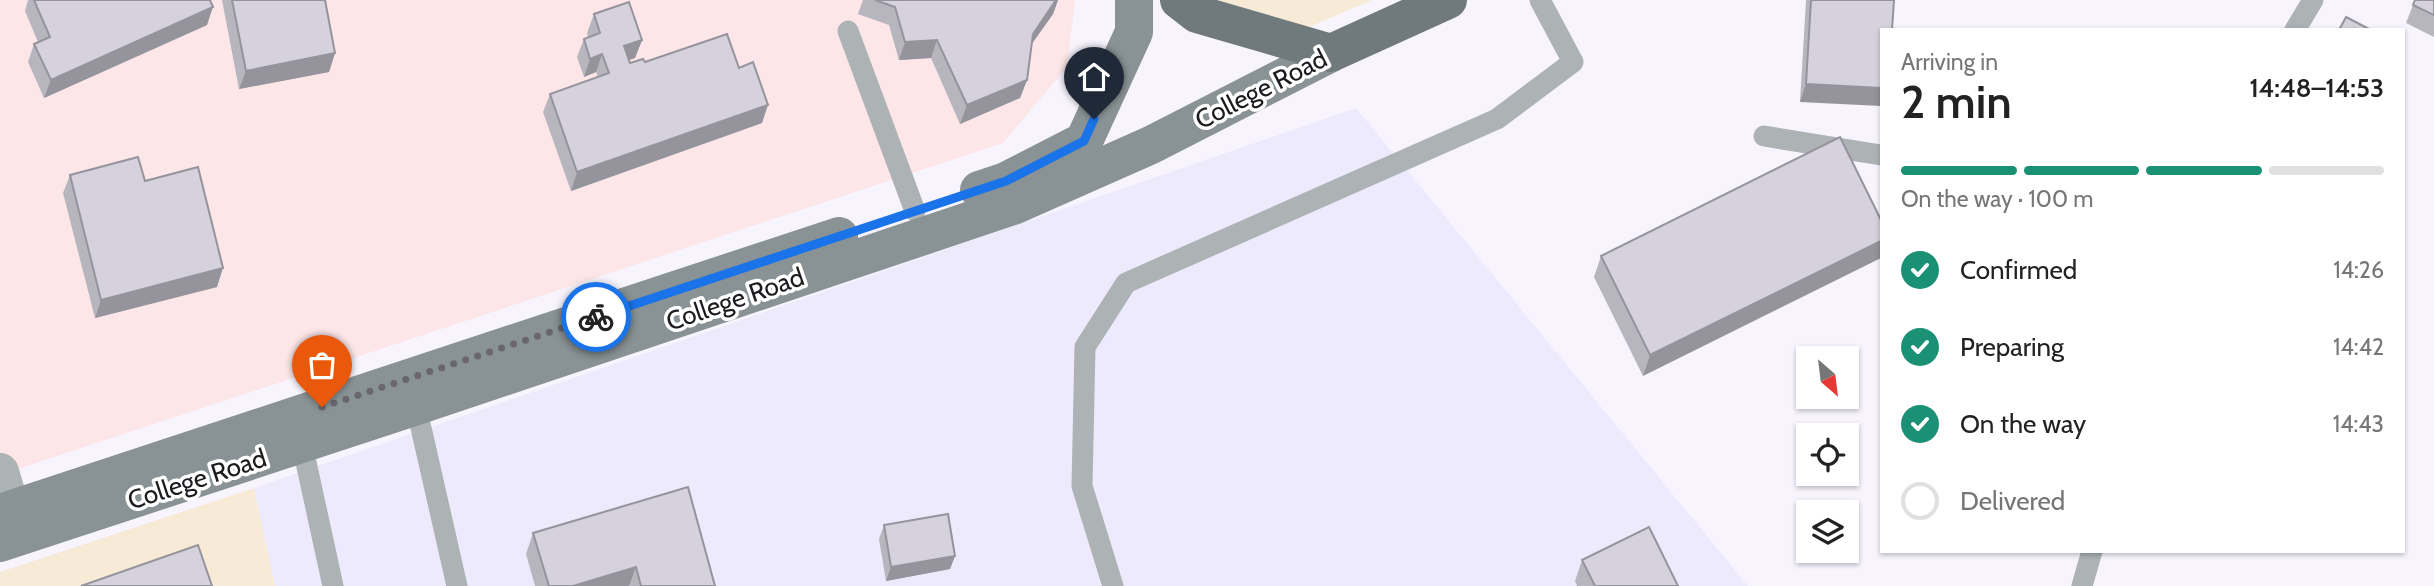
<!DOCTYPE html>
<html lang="en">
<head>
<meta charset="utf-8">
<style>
	:root { --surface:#fff; --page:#f6f6f6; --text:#222; --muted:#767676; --line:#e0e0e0; --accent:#1a9074 }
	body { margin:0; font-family:Cabin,sans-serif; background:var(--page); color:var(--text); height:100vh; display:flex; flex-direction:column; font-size:26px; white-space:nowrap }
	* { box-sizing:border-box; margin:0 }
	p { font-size:23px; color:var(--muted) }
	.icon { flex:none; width:38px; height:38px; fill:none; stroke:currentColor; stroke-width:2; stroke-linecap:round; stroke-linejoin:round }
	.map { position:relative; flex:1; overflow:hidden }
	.details { position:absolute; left:1880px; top:28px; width:525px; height:525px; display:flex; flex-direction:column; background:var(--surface); border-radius:0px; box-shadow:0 2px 5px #0004 }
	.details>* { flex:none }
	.needle { width:46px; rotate:152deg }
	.fabs { position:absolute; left:1796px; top:346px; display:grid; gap:14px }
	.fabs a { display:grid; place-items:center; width:63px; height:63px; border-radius:0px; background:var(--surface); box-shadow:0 2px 5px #0004; font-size:35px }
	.pin { position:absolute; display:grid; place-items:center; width:60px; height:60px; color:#fff; margin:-72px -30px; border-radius:50% 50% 50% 0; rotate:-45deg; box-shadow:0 0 7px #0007 }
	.pin .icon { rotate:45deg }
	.courier { position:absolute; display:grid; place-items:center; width:70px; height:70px; margin:-35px; border:5px solid #1a73e8; border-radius:50%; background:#fff; color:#222; box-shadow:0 2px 9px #0007 }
	.summary em { font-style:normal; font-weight:600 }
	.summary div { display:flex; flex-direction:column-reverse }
	.summary { display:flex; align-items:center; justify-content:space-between; height:119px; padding:0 21px }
	h1 { font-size:46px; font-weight:600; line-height:52px }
	.bar { display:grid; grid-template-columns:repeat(4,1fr); gap:10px 7px; align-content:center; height:84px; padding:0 21px }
	.bar i { height:9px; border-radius:5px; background:var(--line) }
	.bar .active { background:var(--accent) }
	.bar p { grid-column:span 4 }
	ol { padding:0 21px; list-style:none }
	li { display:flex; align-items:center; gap:21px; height:77px }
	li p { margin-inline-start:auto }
	li .icon { padding:7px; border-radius:50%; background:var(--accent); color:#fff; stroke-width:4 }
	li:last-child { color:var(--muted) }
	li i { width:38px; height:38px; border:4px solid var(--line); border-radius:50% }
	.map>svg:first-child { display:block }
	.commercial { fill:#f7ead6 }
	.built { fill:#eeeafd }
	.medical { fill:#fce6e8 }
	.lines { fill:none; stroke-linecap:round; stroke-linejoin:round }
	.lane { stroke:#adb3b4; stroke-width:21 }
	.street { stroke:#adb3b4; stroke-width:38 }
	.secondary { stroke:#899294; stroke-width:38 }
	.primary { stroke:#707a7d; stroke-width:38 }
	.wall { fill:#b7b5be }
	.shaded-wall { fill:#95939b }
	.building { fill:#d5d2dd; stroke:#95939b; stroke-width:2 }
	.done { stroke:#69676d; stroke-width:7; stroke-dasharray:0 12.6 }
	.route { stroke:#1a73e8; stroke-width:9 }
	.labels { text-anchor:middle; stroke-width:7; stroke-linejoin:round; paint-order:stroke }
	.street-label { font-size:26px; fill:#1c1b1f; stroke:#fff }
</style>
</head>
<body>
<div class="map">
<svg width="2434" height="586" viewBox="0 0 2434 586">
	<rect width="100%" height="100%" fill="#f7f4fe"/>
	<!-- commercial -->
	<path class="commercial" d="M1220,0H1372L1300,31L1229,8Z
		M254,488L275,586H0V572Z"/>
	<!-- built -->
	<path class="built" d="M1356,108L1748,586H275L254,488Z"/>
	<!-- medical -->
	<path class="medical" d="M0,0H1075L1067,67L1003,143L0,475Z"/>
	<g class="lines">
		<!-- lane -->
		<path class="lane" d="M2295,30L2313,0
			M848,31L915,211
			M1764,136L1881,155
			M414,397L457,586
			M302,444L333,586
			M1113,586L1082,486L1085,347L1126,283L1497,119L1573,62L1540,0
			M2082,586L2092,551"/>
		<!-- street -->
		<path class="street" d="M0,472L11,509"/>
		<!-- secondary -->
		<path class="secondary" d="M979,190L1006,181L1084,141L1134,32V0
			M0,513L839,236
			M0,543L417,406L1013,206L1151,145L1331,53"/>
		<!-- primary -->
		<path class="primary" d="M1179,0L1197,14L1331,53L1448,0"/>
	</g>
	<!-- wall -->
	<path class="wall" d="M28,0H210L207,25L44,98L28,62L34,44L38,42L25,11Z
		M222,0H325L335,53L329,72L239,89Z
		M863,0H1058L1053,14L1031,45L1027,80L1020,98L960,124L931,58L899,60L889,25L858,14Z
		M1806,0H1894L1800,102Z
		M2434,0V37L2406,23L2413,5Z
		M594,14L642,40L635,58L629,60L630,63L645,62L739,68L762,123L571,191L543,112L550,94L598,77L596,72L584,77L577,57L584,39L588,37L587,33Z
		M1840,137L1643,376L1594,277L1601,256Z
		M70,175L145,181L217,287L95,318L63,193Z
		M884,525L955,556L950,569L886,581L879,539Z
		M533,533L715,586H535L526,554Z
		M1582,560L1678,586H1577L1575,581Z"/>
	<!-- shaded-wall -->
	<path class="shaded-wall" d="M1056,0H1058L1053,14L1026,52L1033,34Z
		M213,7L207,25L44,98L51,80Z
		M642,40L635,58L617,64L624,46Z
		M937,40L931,58L899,60L905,42Z
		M335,53L329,72L239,89L246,71Z
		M602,54L596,72L584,77L590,59Z
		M1027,80L1020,98L960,124L967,105Z
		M1806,84L1881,88V106L1800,102Z
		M768,105L762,123L571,191L577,172Z
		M1881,241V258L1643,376L1650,355Z
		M223,268L217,287L95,318L101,300Z
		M955,556L950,569L886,581L891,567Z
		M636,567L629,586H573Z"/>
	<!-- building -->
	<path class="building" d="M34,0H210L213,7L51,80L34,44L50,37Z
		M232,0H325L335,53L246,71Z
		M875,0H1056L1033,34L1027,80L967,105L937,40L905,42L895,7Z
		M1811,0H1894L1892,30H1881V88L1806,84Z
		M2415,0H2434V15L2413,5Z
		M629,2L642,40L624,46L630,63L643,59L645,62L727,34L739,68L753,62L768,105L577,172L550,94L609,73L602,54L590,59L584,39L600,33L594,14Z
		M2346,17L2371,30H2339Z
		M1840,137L1881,220V241L1650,355L1601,256Z
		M138,157L145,181L198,167L223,268L101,300L70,175Z
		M688,487L715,586H641L636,567L573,586H549L533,533Z
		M948,514L955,556L891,567L884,525Z
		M1649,527L1678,586H1595L1582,560Z
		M198,545L212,586H81Z"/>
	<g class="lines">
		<!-- done -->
		<path class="done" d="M322,407L596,317"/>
		<!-- route -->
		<path class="route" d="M596,317L1006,181L1084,141L1094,119"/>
	</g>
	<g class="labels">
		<!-- street labels -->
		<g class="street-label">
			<text transform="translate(1261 89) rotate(-27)" y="9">College Road</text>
			<text transform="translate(735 299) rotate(-19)" y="9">College Road</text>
			<text transform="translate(197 479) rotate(-18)" y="9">College Road</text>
		</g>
	</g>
</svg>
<div class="fabs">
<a><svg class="needle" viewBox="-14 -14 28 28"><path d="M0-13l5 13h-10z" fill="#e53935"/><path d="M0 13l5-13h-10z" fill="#767676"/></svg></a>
<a><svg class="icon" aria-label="locate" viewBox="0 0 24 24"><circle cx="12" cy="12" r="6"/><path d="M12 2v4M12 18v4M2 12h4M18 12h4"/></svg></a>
<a><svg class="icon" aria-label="layers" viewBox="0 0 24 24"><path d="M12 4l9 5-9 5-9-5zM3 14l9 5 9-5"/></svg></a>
</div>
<div class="pin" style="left:322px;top:407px;background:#ea580c"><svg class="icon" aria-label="bag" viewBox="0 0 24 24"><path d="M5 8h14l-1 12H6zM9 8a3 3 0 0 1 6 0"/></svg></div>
<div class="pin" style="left:1094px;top:119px;background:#1f2937"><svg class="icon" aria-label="home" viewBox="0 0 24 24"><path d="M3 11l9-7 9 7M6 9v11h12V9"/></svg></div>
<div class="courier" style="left:596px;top:317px"><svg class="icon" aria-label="bike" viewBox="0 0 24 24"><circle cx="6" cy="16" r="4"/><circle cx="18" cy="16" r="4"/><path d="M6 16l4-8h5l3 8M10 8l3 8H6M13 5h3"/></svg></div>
<section class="details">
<div class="summary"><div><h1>2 min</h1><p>Arriving in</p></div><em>14:48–14:53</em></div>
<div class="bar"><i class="active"></i><i class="active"></i><i class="active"></i><i></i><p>On the way · 100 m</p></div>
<ol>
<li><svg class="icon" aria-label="check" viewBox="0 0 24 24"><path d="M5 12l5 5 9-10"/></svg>Confirmed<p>14:26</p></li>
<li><svg class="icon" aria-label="check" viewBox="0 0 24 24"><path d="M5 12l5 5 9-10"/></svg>Preparing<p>14:42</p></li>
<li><svg class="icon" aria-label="check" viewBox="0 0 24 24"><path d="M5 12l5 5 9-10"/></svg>On the way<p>14:43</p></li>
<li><i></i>Delivered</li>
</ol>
</section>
</div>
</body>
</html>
